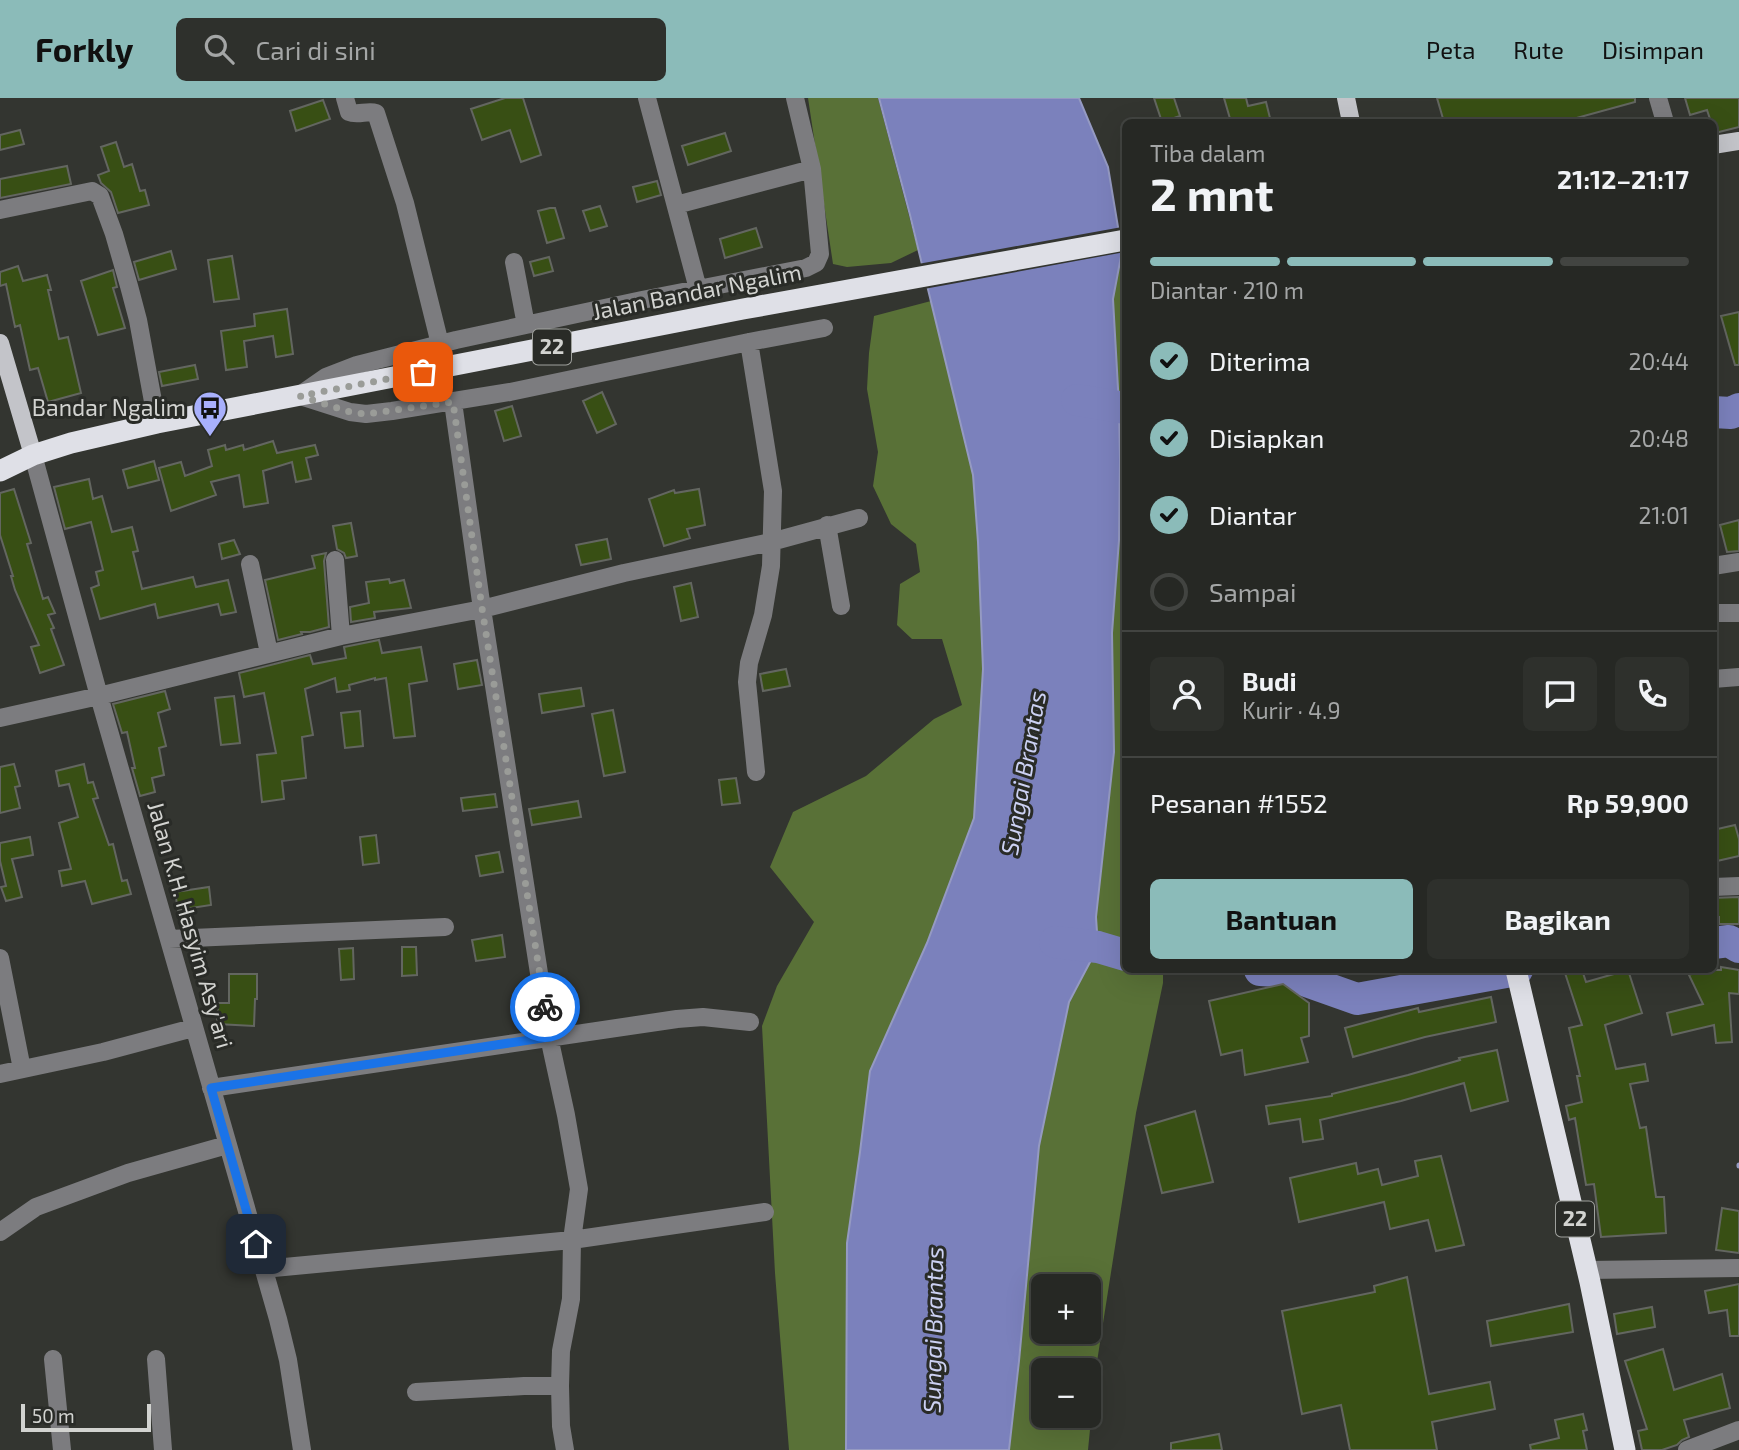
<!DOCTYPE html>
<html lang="id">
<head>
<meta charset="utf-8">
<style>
	:root { --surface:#262824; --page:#2e302c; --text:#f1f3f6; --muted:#a4a6a6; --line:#424441; --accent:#8bbbb9 }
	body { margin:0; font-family:"Exo 2",sans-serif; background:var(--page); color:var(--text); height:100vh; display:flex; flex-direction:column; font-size:26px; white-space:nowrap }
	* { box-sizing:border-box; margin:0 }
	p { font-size:23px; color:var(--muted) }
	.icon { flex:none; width:38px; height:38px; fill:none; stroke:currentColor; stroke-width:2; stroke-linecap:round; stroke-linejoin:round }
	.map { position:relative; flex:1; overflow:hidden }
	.sheet { position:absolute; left:1122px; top:21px; width:595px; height:854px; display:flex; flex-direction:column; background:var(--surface); border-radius:10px; box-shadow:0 7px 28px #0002,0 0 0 2px var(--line) }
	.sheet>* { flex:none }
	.buttons { position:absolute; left:1031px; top:1176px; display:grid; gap:14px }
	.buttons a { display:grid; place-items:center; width:70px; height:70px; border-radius:10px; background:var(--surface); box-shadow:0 7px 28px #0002,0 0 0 2px var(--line); font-size:35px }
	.scale { position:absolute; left:21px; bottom:18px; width:130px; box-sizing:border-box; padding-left:7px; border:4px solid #d2d3d0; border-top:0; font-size:19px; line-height:24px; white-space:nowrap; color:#d2d3d0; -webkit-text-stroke:5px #292b27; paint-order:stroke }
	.pin { position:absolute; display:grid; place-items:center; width:60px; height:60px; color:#fff; margin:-30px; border-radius:14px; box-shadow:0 4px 10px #0006 }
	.courier { position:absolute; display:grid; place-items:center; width:70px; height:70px; margin:-35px; border:5px solid #1a73e8; border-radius:50%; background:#fff; color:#222; box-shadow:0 2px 9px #0007 }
	.summary em { font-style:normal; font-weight:700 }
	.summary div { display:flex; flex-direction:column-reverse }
	.summary { display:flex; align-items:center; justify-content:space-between; height:119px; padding:0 28px }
	h1 { font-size:46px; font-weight:700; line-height:52px }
	.bar { display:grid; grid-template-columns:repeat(4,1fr); gap:10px 7px; align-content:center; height:84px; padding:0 28px }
	.bar i { height:9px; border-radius:5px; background:var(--line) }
	.bar .on { background:var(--accent) }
	.bar p { grid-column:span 4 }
	.line { display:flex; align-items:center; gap:18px; padding:0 28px; border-top:2px solid var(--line) }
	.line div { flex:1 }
	.round { display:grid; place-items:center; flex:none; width:74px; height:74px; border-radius:10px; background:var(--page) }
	ol { padding:0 28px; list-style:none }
	li { display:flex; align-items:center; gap:21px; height:77px }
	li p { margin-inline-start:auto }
	li .icon { padding:7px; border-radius:50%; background:var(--accent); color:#111; stroke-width:4 }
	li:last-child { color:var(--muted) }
	li i { width:38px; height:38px; border:4px solid var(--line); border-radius:50% }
	.action { display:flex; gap:14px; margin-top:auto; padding:14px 28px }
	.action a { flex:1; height:80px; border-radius:10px; background:var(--accent); color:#111; font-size:28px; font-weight:700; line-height:80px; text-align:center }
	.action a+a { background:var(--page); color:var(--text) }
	header { display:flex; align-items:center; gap:42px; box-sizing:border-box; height:98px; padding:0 35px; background:var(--accent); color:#111 }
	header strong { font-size:33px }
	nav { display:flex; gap:38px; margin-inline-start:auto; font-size:24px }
	.search { width:490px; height:63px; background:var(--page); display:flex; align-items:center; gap:18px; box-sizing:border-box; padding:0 24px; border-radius:10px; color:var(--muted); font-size:26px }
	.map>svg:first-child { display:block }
	.forest { fill:#597137; fill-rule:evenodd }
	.water { fill:#7b81bc; stroke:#959ac2; stroke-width:2 }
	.pier { fill:#333530 }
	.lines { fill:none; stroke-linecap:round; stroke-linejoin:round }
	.stream { stroke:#959ac2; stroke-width:5 }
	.river { stroke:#7b81bc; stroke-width:32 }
	.building { fill:#384f14; stroke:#636660; stroke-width:2 }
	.minor { stroke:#7c7c7f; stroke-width:18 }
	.major { stroke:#c3c4c9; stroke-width:18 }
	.highway { stroke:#dfe0e7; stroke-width:21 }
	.done { stroke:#9a9c98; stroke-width:7; stroke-dasharray:0 12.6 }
	.route { stroke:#1a73e8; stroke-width:9 }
	.labels { text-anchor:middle; stroke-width:6; stroke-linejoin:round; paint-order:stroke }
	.shield { fill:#292b27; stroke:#9fa19d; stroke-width:2 }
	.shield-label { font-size:21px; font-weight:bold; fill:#d2d3d0 }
	.street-label { font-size:23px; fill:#d2d3d0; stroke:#292b27 }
	.poi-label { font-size:23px; fill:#d2d3d0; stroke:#292b27; text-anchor:end }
	.water-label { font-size:24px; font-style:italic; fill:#ccd1f3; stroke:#292b27 }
</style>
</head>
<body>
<header>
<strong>Forkly</strong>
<div class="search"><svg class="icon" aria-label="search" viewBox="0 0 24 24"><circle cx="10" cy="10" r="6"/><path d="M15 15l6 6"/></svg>Cari di sini</div>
<nav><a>Peta</a><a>Rute</a><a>Disimpan</a></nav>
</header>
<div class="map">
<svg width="1739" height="1352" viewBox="0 0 1739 1352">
	<rect width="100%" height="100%" fill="#333530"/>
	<!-- forest -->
	<path class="forest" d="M808,0H878L918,152L891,165L847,169L833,166Z
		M1122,153L1125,155V872H1163V885L1136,1015L1096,1270L1088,1352H1009L1019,1263L1039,1048L1069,904L1096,819L1114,654L1112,535L1119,442L1120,362L1113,201ZM1043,1188H1088V1234H1043ZM1043,1272H1088V1318H1043Z
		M931,203L973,377L978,444L983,571L974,720L927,845L870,973L860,1054L847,1145L846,1352H789L775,1175L762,928L777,888L814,824L770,769L793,714L866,678L934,621L962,607L942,541H912L897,527L900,486L920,474L916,446L891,426L873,388L878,354L867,291L869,255L874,218Z"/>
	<!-- water -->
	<path class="water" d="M879,0H1079L1108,69L1122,153L1113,201L1119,308L1120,362L1119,442L1112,535L1114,654L1096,819L1098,849L1069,904L1039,1048L1019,1263L1009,1352H846L847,1145L860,1054L870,973L927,845L974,720L983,571L978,444L973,377L910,117Z"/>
	<!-- pier -->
	<path class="pier" d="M1122,129L1125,154L924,191L918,166Z"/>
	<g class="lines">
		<!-- stream -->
		<path class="stream" d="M1739,1067V1068"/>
		<!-- river -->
		<path class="river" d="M1077,302L1125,310
			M1713,314L1731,315L1739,311
			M1055,844L1098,849L1125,857
			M1713,845L1729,843L1739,849
			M1260,872L1278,873L1357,901L1517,872"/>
	</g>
	<!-- building -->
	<path class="building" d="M505,0H523L541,57L521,64L510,32L482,42L471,11Z
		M1154,0H1174L1180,18L1162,24Z
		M1224,0H1246L1248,8L1266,4L1271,24H1231Z
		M1437,0H1635V4L1562,24H1444Z
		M1685,0H1739V29L1715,35L1713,24H1711L1707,12L1690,17Z
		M323,2L330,21L296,33L290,13Z
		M20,32L24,46L0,52V37Z
		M725,35L731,53L688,67L682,48Z
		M116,44L124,69L132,66L140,93L145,92L149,107L118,115L111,94L101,85L98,77L109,73L101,49Z
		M67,68L71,86L0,100V81Z
		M657,83L661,97L637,104L633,89Z
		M600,108L607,128L590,133L583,113Z
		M550,110H555L564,140L547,145L538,113Z
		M756,130L762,149L725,160L720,141Z
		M171,153L176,171L139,182L134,164Z
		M232,158L239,201L214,204L208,162Z
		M549,159L553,173L534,178L530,164Z
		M18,168L23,183L47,177L51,192H48L59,241L68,239L81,295L48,304L38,270L30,272L20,227L15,229L6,186L0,188V174Z
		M113,172L117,189L113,190L125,230L98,237L81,183Z
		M287,211L293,256L276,259L273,238L244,243L247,269L226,272L221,233L255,228L254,216Z
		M1739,214V267H1735L1721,218Z
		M195,267L198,281L162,288L159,274Z
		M602,294L616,326L597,335L583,303Z
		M512,308L521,338L504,343L495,313Z
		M273,343L277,355L315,347L318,357L306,360L311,381L296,384L292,364L263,373L268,405L244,409L239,377L211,384L216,397L171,413L159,370L181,364L185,378L212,368L208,352L225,347L226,352L243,347L244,352Z
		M154,363L159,382L128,390L123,372Z
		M89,381L93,401L102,398L112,434L132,429L138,453L133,454L142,491L193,479L196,489L228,482L236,514L221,517L218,506L158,520L155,506L100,521L91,490L99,487L96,474L103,472L91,424L65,431L54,389Z
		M14,391L31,445L27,446L43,501L48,499L55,515L48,517L54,530L51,531L64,567L40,575L31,549L39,547L15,492L11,478H13L0,437V395Z
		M699,391L705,427L687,431L690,440L664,448L649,401L674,392L675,395Z
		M1739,422V453L1727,454L1720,427Z
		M351,425L357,458L346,460L344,455L337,451L333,428Z
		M607,441L611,461L581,467L576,447Z
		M234,442L240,456L222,461L219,446Z
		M326,455L324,463L329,529L310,534H301L302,536L278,542L265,482L315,470L312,458Z
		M389,481L390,485L404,482L411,510L374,514L375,520L351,524L350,509L369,505L366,484Z
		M691,485L698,519L681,523L674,489Z
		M379,542L382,555L421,549L427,583L409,586L415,638L394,640L386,580L375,582V580L349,587L350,592L337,594L335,580L305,591L313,637L302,639L306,680L282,683L284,701L262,704L257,657L276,655L264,595L244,599L239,575L310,557L313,566L346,560L344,549Z
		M477,562L482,587L458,591L454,566Z
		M786,571L790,588L763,593L760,576Z
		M581,590L584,608L542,615L539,596Z
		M165,593L170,611L158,615L166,648L159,650L164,677L152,680L155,694L140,698L132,670H135L127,634L122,635L113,606Z
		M234,598L240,645L221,647L215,600Z
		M613,612L625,674L604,678L592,616Z
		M360,613L363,648L345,650L341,615Z
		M14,666L20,688L15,689L20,710L0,715V669Z
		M84,666L88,685L93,684L98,700L93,701L109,747L113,746L122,783L127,782L131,796L92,806L85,783L62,788L59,773L71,771L59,725L78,719L69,686L59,688L56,673Z
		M736,680L740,705L722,707L719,682Z
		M495,696L497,709L463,713L461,700Z
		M578,703L581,719L532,727L529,711Z
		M1735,727L1739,741V758L1717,763L1713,746V732Z
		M376,737L379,765L363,767L360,739Z
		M30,739L33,757L12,761L22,799L6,803L1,789L6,788L0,763V745Z
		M499,754L503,774L480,778L476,758Z
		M209,789L211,807L178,812L175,794Z
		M1739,799V826H1719V819H1713V800Z
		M502,837L505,859L476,863L472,842Z
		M402,849H416L417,877L402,878Z
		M353,850L354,881L341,882L339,851Z
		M1721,869L1739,872V896L1729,895L1732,944L1716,945L1714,927L1672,937L1667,915L1703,906L1689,877L1701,872H1721Z
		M1577,872H1582L1586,884L1628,872L1642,915L1605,927L1616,971L1645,966L1648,983L1630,986L1640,1030L1646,1029L1656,1099H1664L1666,1135L1601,1139L1594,1086L1586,1087L1575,1020L1569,1022L1566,1008L1582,1004L1577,978H1580L1569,930L1582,927L1565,875Z
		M229,876H257V901H255L254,928L217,926L218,905H229Z
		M1283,886L1309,905V938L1301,940L1308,964L1245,977L1242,952L1221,957L1209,903Z
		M1491,899L1496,924L1425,939L1353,959L1345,930L1418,910L1419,914Z
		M1497,952L1508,1003L1471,1013L1464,985L1401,1003L1320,1022L1323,1041L1303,1044L1300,1021L1269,1026L1266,1008L1332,998V996L1408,977L1460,962L1459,960Z
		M1195,1013L1213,1084L1162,1095L1145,1028Z
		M1441,1058L1464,1147L1436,1153L1428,1122L1390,1131L1384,1104L1299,1124L1290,1080L1356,1065L1358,1076L1378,1071L1382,1087L1418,1078L1415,1063Z
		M1722,1110L1739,1113V1155L1716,1152Z
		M1407,1179L1429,1296L1490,1284L1495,1311L1432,1324L1437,1352H1350L1341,1307L1302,1316L1282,1213L1375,1194L1374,1188Z
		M1739,1186V1238H1730L1727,1212L1709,1215L1705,1193Z
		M1569,1206L1573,1234L1491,1248L1487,1223Z
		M1652,1209L1655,1229L1617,1236L1614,1216Z
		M1663,1251L1674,1292L1722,1276L1730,1310L1684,1322L1689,1339L1682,1342L1677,1347L1662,1352H1642L1638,1333L1647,1331L1625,1263Z
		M1583,1316L1587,1332L1583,1333L1587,1352H1531L1530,1347L1559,1340L1555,1322Z
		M1219,1336L1222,1352H1171V1345Z"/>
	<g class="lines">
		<!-- minor -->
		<path class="minor" d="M345,0L349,14C358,18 367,12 376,15L405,105L440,246
			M647,0L698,191
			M1658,0L1665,24
			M676,107L812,71
			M0,112L92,93L100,98L114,136L129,188L138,222L157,325
			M514,164L526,227
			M749,244L773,393L771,468L763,517L749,565L747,584L756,674
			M303,295L326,279L357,267L456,242L642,202L806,170L816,165L820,156L812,71L795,0
			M300,298L350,314L366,316L392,313L510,294L749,244L824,230
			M453,304L482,511L624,475L771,444L859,420
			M33,357L99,598L278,1221L288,1262L302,1352
			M827,427L841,508
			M335,462L341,538
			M250,466L269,555
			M1713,468L1739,464
			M1713,515H1739
			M1713,581L1739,579
			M0,620L99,598L341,538L482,511L549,939L566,1017L579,1091L572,1142L571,1201L561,1253L560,1288L561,1328L565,1352
			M1713,789L1739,788
			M169,841L445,829
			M0,860L22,971
			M0,976L103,954L193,930
			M211,990L677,921L703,919L750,924
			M0,1134L36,1109L128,1075L227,1047
			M263,1171L572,1142L765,1114
			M1587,1172L1739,1170
			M53,1261L62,1352
			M156,1261L163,1352
			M416,1294L524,1288H560
			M1687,1352L1739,1332"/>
		<!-- major -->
		<path class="major" d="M1346,0L1351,24
			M1713,47L1739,43
			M0,245L33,357"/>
		<!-- highway -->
		<path class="highway" d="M0,373L33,357L71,345L157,325L743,211L1125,142
			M1516,872L1590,1184L1625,1352"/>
	</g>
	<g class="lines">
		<!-- done -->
		<path class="done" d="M423,274L300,298L350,314L366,316L453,304L482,510L545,909"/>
		<!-- route -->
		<path class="route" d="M256,1146L211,990L549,939L545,909"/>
	</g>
	<!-- icons -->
	<defs>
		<g id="bus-pin" transform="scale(1.75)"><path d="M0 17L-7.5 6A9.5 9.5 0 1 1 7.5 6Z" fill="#a8b0fc" stroke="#292b27"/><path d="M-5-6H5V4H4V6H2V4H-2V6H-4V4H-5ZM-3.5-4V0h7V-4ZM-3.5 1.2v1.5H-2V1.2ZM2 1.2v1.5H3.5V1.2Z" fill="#111"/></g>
	</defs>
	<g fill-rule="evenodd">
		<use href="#bus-pin" x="210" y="310"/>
	</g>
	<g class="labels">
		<!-- shield labels -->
		<g class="shield">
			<rect x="533" y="231.5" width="38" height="35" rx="5"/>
			<rect x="1556" y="1103.5" width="38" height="35" rx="5"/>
		</g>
		<g class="shield-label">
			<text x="552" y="256">22</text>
			<text x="1575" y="1128">22</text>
		</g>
		<!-- street labels -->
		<g class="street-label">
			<text transform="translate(697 194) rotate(-11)" y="8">Jalan Bandar Ngalim</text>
			<text transform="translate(190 827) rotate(74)" y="8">Jalan K.H. Hasyim Asy'ari</text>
		</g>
		<!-- poi labels -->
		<g class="poi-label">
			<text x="186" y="318">Bandar Ngalim</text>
		</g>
		<!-- water labels -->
		<g class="water-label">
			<text transform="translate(1024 675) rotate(-80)" y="8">Sungai Brantas</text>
			<text transform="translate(934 1232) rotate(-89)" y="8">Sungai Brantas</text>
		</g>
	</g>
</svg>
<div class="buttons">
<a>+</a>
<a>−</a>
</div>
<div class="scale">50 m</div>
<div class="pin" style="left:423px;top:274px;background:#ea580c"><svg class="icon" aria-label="bag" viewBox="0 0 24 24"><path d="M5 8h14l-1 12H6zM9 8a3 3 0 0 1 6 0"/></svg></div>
<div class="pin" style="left:256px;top:1146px;background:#1f2937"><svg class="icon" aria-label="home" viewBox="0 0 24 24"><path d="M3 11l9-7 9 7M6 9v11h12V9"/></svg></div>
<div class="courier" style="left:545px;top:909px"><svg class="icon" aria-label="bike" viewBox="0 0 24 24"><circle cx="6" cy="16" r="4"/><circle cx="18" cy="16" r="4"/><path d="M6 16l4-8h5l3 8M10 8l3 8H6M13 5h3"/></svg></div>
<section class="sheet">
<div class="summary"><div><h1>2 mnt</h1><p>Tiba dalam</p></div><em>21:12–21:17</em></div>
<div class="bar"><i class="on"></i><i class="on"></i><i class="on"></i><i></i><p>Diantar · 210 m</p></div>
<ol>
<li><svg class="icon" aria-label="check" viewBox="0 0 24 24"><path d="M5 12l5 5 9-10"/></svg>Diterima<p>20:44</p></li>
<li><svg class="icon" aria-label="check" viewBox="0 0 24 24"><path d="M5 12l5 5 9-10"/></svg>Disiapkan<p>20:48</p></li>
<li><svg class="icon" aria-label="check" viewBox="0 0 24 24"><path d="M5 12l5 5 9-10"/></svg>Diantar<p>21:01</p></li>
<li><i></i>Sampai</li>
</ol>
<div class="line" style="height:126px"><a class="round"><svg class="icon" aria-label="person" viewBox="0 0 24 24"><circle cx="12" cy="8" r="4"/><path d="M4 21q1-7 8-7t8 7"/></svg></a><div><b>Budi</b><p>Kurir · 4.9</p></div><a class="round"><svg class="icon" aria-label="chat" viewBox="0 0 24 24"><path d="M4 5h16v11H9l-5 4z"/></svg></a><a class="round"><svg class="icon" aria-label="phone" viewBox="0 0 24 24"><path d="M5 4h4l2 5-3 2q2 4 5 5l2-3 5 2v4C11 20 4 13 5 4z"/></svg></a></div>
<div class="line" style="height:91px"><div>Pesanan #1552</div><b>Rp 59,900</b></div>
<div class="action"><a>Bantuan</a><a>Bagikan</a></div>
</section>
</div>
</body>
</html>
